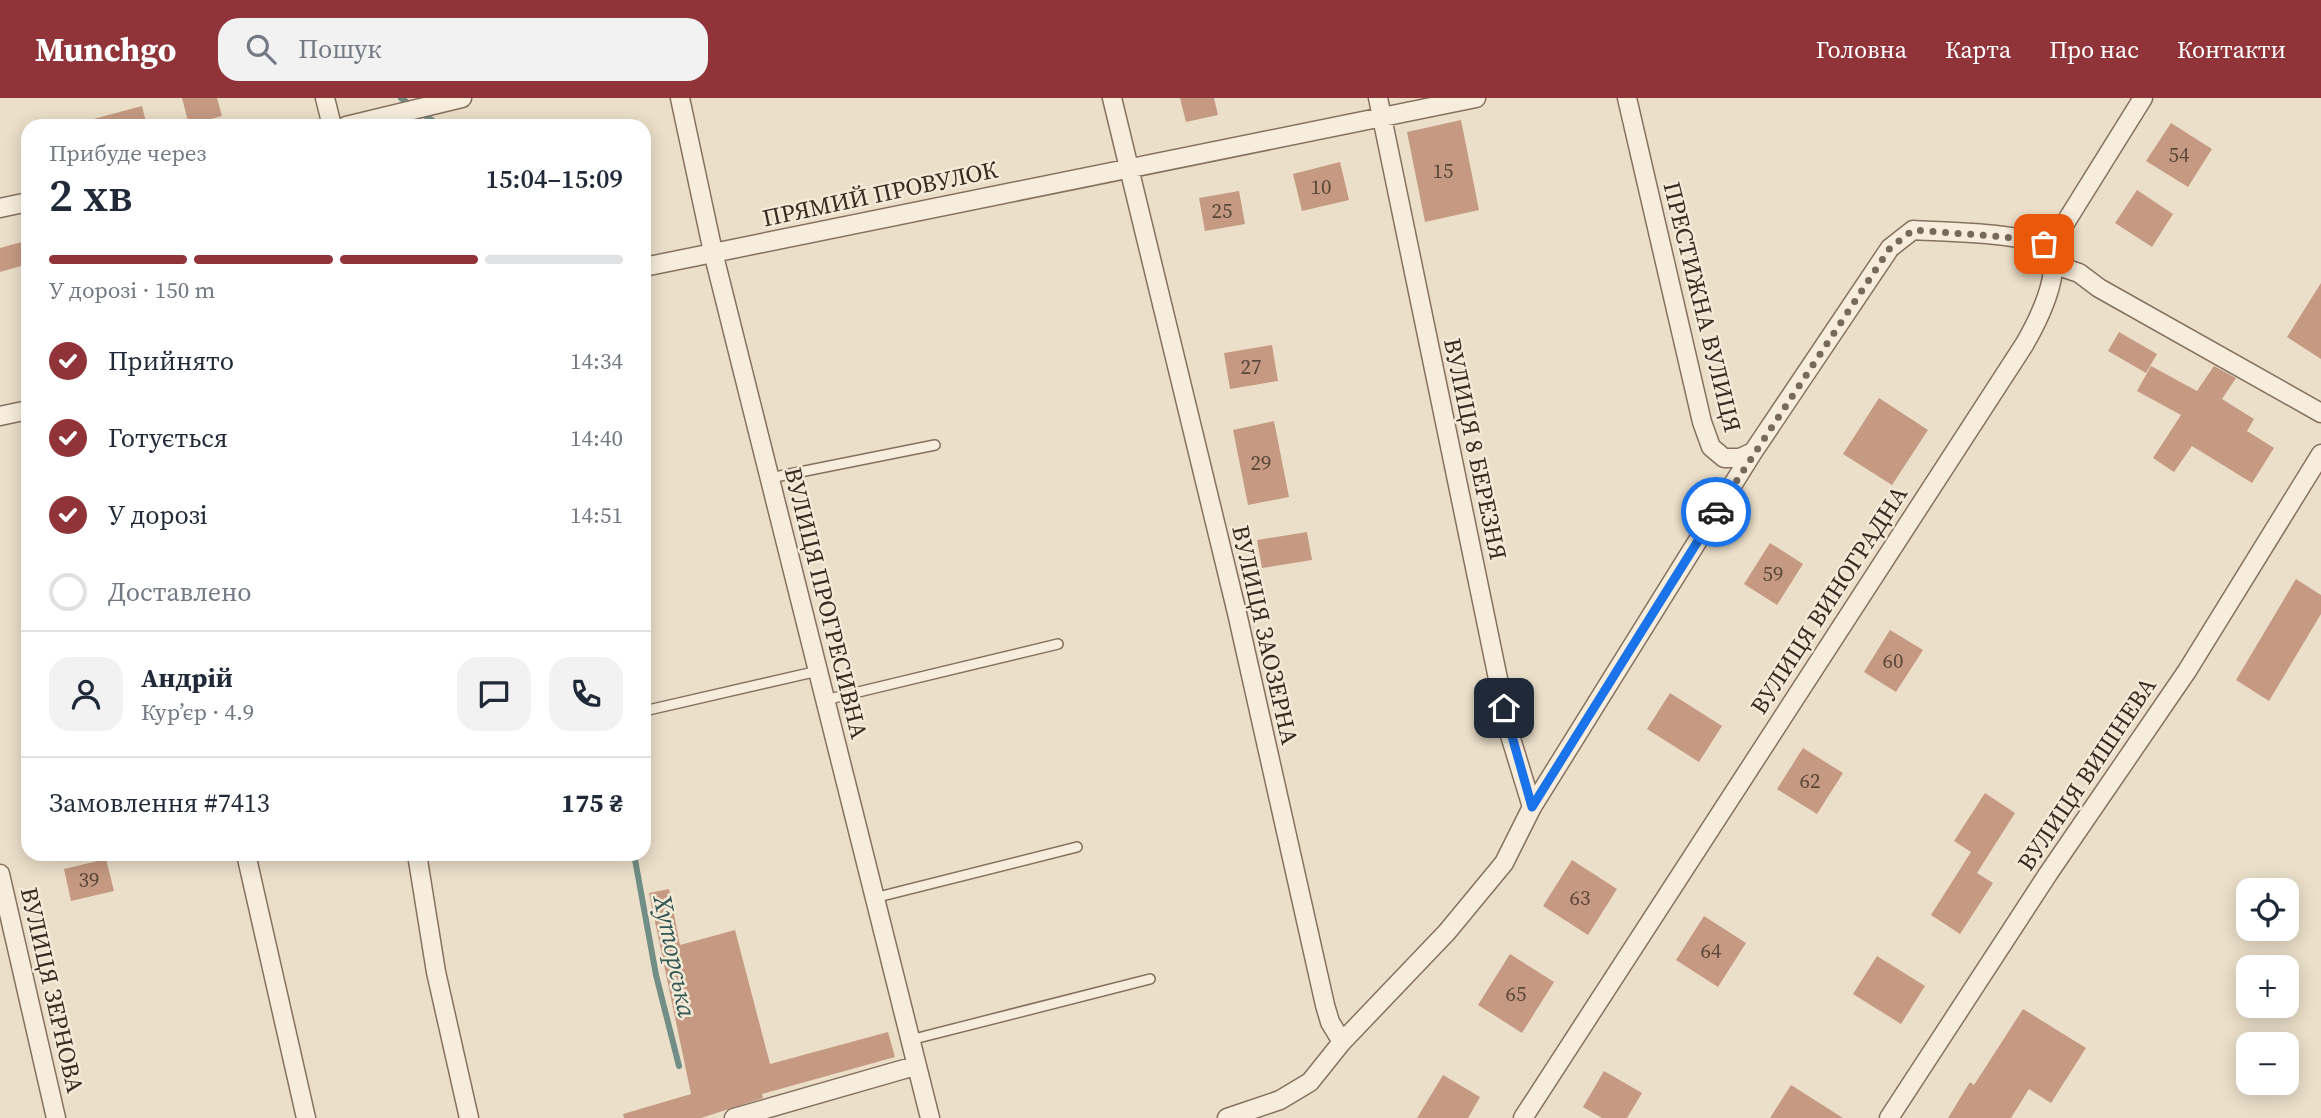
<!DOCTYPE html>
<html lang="uk">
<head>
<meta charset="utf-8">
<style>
	:root { --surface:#fff; --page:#f2f2f3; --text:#1f2937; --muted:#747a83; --line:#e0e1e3; --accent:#91343a }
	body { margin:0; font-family:"Source Serif 4",serif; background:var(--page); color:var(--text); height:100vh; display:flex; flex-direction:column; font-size:26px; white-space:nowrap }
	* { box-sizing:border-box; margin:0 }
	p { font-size:23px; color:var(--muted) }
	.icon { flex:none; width:38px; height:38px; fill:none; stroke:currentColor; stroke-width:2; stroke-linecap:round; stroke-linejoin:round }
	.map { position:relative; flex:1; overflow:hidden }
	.details { position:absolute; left:21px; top:21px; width:630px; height:742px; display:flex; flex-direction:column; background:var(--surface); border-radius:21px; box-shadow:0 4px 18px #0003 }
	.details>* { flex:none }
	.controls { position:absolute; left:2236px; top:780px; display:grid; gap:14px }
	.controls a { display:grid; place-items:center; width:63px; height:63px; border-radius:14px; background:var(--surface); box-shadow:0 4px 18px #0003; font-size:35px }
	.pin { position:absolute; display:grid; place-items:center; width:60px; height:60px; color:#fff; margin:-30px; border-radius:14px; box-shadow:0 4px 10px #0006 }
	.courier { position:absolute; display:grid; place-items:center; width:70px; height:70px; margin:-35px; border:5px solid #1a73e8; border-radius:50%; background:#fff; color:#222; box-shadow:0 2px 9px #0007 }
	.overview em { font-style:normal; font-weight:600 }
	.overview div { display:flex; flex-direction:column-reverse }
	.overview { display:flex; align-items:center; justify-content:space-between; height:119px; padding:0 28px }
	h1 { font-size:46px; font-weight:600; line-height:52px }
	.bar { display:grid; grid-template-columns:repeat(4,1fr); gap:10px 7px; align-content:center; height:84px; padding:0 28px }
	.bar i { height:9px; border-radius:5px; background:var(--line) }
	.bar .current { background:var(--accent) }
	.bar p { grid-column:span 4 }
	.line { display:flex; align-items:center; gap:18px; padding:0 28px; border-top:2px solid var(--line) }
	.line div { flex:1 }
	.round { display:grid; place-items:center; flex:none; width:74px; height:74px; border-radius:21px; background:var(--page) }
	ol { padding:0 28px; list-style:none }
	li { display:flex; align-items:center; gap:21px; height:77px }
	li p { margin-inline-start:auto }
	li .icon { padding:7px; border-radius:50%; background:var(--accent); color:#fff; stroke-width:4 }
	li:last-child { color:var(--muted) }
	li i { width:38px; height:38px; border:4px solid var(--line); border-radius:50% }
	header { display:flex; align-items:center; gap:42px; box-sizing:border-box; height:98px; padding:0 35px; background:var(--accent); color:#fff }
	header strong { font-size:33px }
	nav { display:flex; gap:38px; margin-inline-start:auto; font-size:24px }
	.search { width:490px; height:63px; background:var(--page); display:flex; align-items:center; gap:18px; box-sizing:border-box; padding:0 24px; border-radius:21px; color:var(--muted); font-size:26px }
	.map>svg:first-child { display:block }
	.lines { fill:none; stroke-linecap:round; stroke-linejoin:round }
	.stream { stroke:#708e85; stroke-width:6 }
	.building { fill:#c69a82 }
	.service-casing { stroke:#86715f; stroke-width:12 }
	.minor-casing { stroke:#86715f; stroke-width:21 }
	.service { stroke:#f7eddc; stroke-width:9 }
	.minor { stroke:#f7eddc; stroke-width:18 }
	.done { stroke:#776a5c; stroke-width:7; stroke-dasharray:0 12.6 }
	.route { stroke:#1a73e8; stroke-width:9 }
	.labels { text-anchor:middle; stroke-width:5; stroke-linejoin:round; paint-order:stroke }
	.number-label { font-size:21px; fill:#5c4739 }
	.street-label { font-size:24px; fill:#382b21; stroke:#f3ead8 }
	.water-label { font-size:26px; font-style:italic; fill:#325652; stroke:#f3ead8 }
</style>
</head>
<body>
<header>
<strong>Munchgo</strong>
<div class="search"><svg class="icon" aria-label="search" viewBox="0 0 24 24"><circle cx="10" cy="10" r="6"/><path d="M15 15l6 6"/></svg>Пошук</div>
<nav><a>Головна</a><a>Карта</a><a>Про нас</a><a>Контакти</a></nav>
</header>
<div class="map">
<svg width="2321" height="1020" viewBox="0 0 2321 1020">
	<rect width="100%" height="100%" fill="#ebdfc9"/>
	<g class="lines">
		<!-- stream -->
		<path class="stream" d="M401,0L440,28
			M634,756L656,877L679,968"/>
	</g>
	<!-- building -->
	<path class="building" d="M182,0H217L222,18L189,27Z
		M1180,0H1214L1218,17L1186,24Z
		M142,8L147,28H87L86,23Z
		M1461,22L1479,112L1425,124L1407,34Z
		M2171,25L2212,51L2188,89L2146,63Z
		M1340,64L1349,102L1302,113L1293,76Z
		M2137,92L2173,116L2152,149L2115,125Z
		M1239,93L1245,126L1205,133L1199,100Z
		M22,144L28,166L0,174V150Z
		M2321,185V261L2287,239Z
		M2119,234L2157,256L2146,275L2108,253Z
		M1272,247L1278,283L1230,291L1224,255Z
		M2151,268L2197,293L2214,268L2236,280L2222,301L2254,321L2247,333L2274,350L2252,385L2192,348L2174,374L2153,360L2181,317L2137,293Z
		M1879,300L1928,332L1892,387L1843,356Z
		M1274,323L1289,399L1248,407L1233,332Z
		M1307,434L1312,462L1262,470L1257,442Z
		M1770,445L1803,466L1777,507L1744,486Z
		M2296,481L2321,497V516L2269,603L2236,582Z
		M1890,532L1923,552L1896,594L1864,574Z
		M1670,595L1722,628L1699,664L1647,631Z
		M1803,650L1843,675L1817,716L1777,691Z
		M1985,695L2015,715L1977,775L1993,785L1960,836L1931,817L1971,754L1954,743Z
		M106,761L114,793L71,803L64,771Z
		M1572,762L1617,791L1588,837L1543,808Z
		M669,791L680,847L735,832L770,966L888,934L895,959L762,996L763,1000L701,1020H624L623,1016L691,996L649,795Z
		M1704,818L1746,845L1718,889L1676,862Z
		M1510,856L1554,884L1522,935L1478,907Z
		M1877,858L1925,888L1901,926L1853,896Z
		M2023,911L2086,950L2051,1005L2029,991L2011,1020H1948L1970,984L1974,987Z
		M1604,973L1642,995L1627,1020H1602L1583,1009Z
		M1443,977L1480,999L1468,1020H1417Z
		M1791,987L1843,1020H1770Z"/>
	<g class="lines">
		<!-- service casing -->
		<g class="service-casing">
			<path id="service" d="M770,380L935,347
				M825,602L1058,546
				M644,613L818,573
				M874,800L1077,749
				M910,942L1150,881"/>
		</g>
		<!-- minor casing -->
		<g class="minor-casing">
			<path id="minor" d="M325,0L332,28
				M680,0L713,154L930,1020
				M1112,0L1237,515L1325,907L1330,924L1342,944
				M1378,0L1509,634L1532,709
				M1627,0L1702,324L1711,349L1724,360H1740L1753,354L1890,150L1913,132C1942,134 2029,134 2049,151
				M346,28L462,0
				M0,110L28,104
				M2049,151L2143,0
				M2055,167L2079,175L2099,190L2321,315
				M644,169L1476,0
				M0,318L28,312
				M246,756L306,1020
				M417,756L436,874L469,1020
				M0,776L56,1020
				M734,1020L915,968
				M1227,1020L1280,1002L1310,984L1342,944L1447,834L1504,765L1532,709L1753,354
				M1523,1020L2024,247C2037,225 2063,174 2049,151
				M1889,1020L2048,776L2187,573L2321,356"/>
		</g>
		<!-- service -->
		<use href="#service" class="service"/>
		<!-- minor -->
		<use href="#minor" class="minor"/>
	</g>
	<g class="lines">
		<!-- done -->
		<path class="done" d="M1716,414L1890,150L1913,132L2006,139L2044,146"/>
		<!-- route -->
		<path class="route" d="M1504,610L1532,709L1716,414"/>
	</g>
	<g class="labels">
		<!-- number labels -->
		<g class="number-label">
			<text x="2179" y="64">54</text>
			<text x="1443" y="80">15</text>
			<text x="1321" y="96">10</text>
			<text x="1222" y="120">25</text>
			<text x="1251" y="276">27</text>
			<text x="1261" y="372">29</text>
			<text x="1773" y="483">59</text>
			<text x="1893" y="570">60</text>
			<text x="1810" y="690">62</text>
			<text x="89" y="789">39</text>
			<text x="1580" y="807">63</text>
			<text x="1711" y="860">64</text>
			<text x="1516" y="903">65</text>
		</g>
		<!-- street labels -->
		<g class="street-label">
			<text transform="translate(880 96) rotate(-12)" y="8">ПРЯМИЙ ПРОВУЛОК</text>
			<text transform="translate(1702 209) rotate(76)" y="8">ПРЕСТИЖНА ВУЛИЦЯ</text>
			<text transform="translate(1475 351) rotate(78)" y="8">ВУЛИЦЯ 8 БЕРЕЗНЯ</text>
			<text transform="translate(1829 502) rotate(-57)" y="8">ВУЛИЦЯ ВИНОГРАДНА</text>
			<text transform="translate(826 505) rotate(76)" y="8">ВУЛИЦЯ ПРОГРЕСИВНА</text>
			<text transform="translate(1265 537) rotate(77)" y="8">ВУЛИЦЯ ЗАОЗЕРНА</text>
			<text transform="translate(2087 676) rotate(-56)" y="8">ВУЛИЦЯ ВИШНЕВА</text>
			<text transform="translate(52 892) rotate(77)" y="8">ВУЛИЦЯ ЗЕРНОВА</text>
		</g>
		<!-- water labels -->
		<g class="water-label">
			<text transform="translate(675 858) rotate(78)" y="9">Хуторська</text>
		</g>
	</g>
</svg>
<div class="controls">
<a><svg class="icon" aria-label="locate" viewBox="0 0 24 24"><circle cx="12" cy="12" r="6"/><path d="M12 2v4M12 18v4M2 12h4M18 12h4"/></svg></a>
<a>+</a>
<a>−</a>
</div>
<div class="pin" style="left:2044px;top:146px;background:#ea580c"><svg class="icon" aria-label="bag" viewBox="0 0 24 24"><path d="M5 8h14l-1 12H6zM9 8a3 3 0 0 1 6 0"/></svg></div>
<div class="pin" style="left:1504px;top:610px;background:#1f2937"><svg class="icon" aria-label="home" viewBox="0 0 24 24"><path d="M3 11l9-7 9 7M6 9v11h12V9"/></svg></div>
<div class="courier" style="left:1716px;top:414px"><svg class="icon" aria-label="car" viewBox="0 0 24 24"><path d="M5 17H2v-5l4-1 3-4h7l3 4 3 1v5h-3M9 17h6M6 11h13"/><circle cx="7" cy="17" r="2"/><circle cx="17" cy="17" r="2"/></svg></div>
<section class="details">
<div class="overview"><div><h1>2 хв</h1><p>Прибуде через</p></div><em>15:04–15:09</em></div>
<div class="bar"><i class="current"></i><i class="current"></i><i class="current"></i><i></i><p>У дорозі · 150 m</p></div>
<ol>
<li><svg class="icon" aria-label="check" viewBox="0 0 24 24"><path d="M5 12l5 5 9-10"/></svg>Прийнято<p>14:34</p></li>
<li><svg class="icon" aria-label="check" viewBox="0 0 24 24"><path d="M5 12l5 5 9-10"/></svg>Готується<p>14:40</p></li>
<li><svg class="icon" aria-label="check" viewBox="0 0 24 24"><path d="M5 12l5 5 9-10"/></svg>У дорозі<p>14:51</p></li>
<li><i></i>Доставлено</li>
</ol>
<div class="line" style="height:126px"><a class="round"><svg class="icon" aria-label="person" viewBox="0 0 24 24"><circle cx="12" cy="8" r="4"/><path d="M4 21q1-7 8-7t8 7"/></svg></a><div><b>Андрій</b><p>Кур’єр · 4.9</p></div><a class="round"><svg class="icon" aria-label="chat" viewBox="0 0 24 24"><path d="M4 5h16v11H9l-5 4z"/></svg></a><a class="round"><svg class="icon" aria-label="phone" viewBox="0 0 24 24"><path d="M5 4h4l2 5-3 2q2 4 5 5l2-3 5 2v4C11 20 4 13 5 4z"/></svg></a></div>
<div class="line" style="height:91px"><div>Замовлення #7413</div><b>175 ₴</b></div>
</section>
</div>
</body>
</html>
